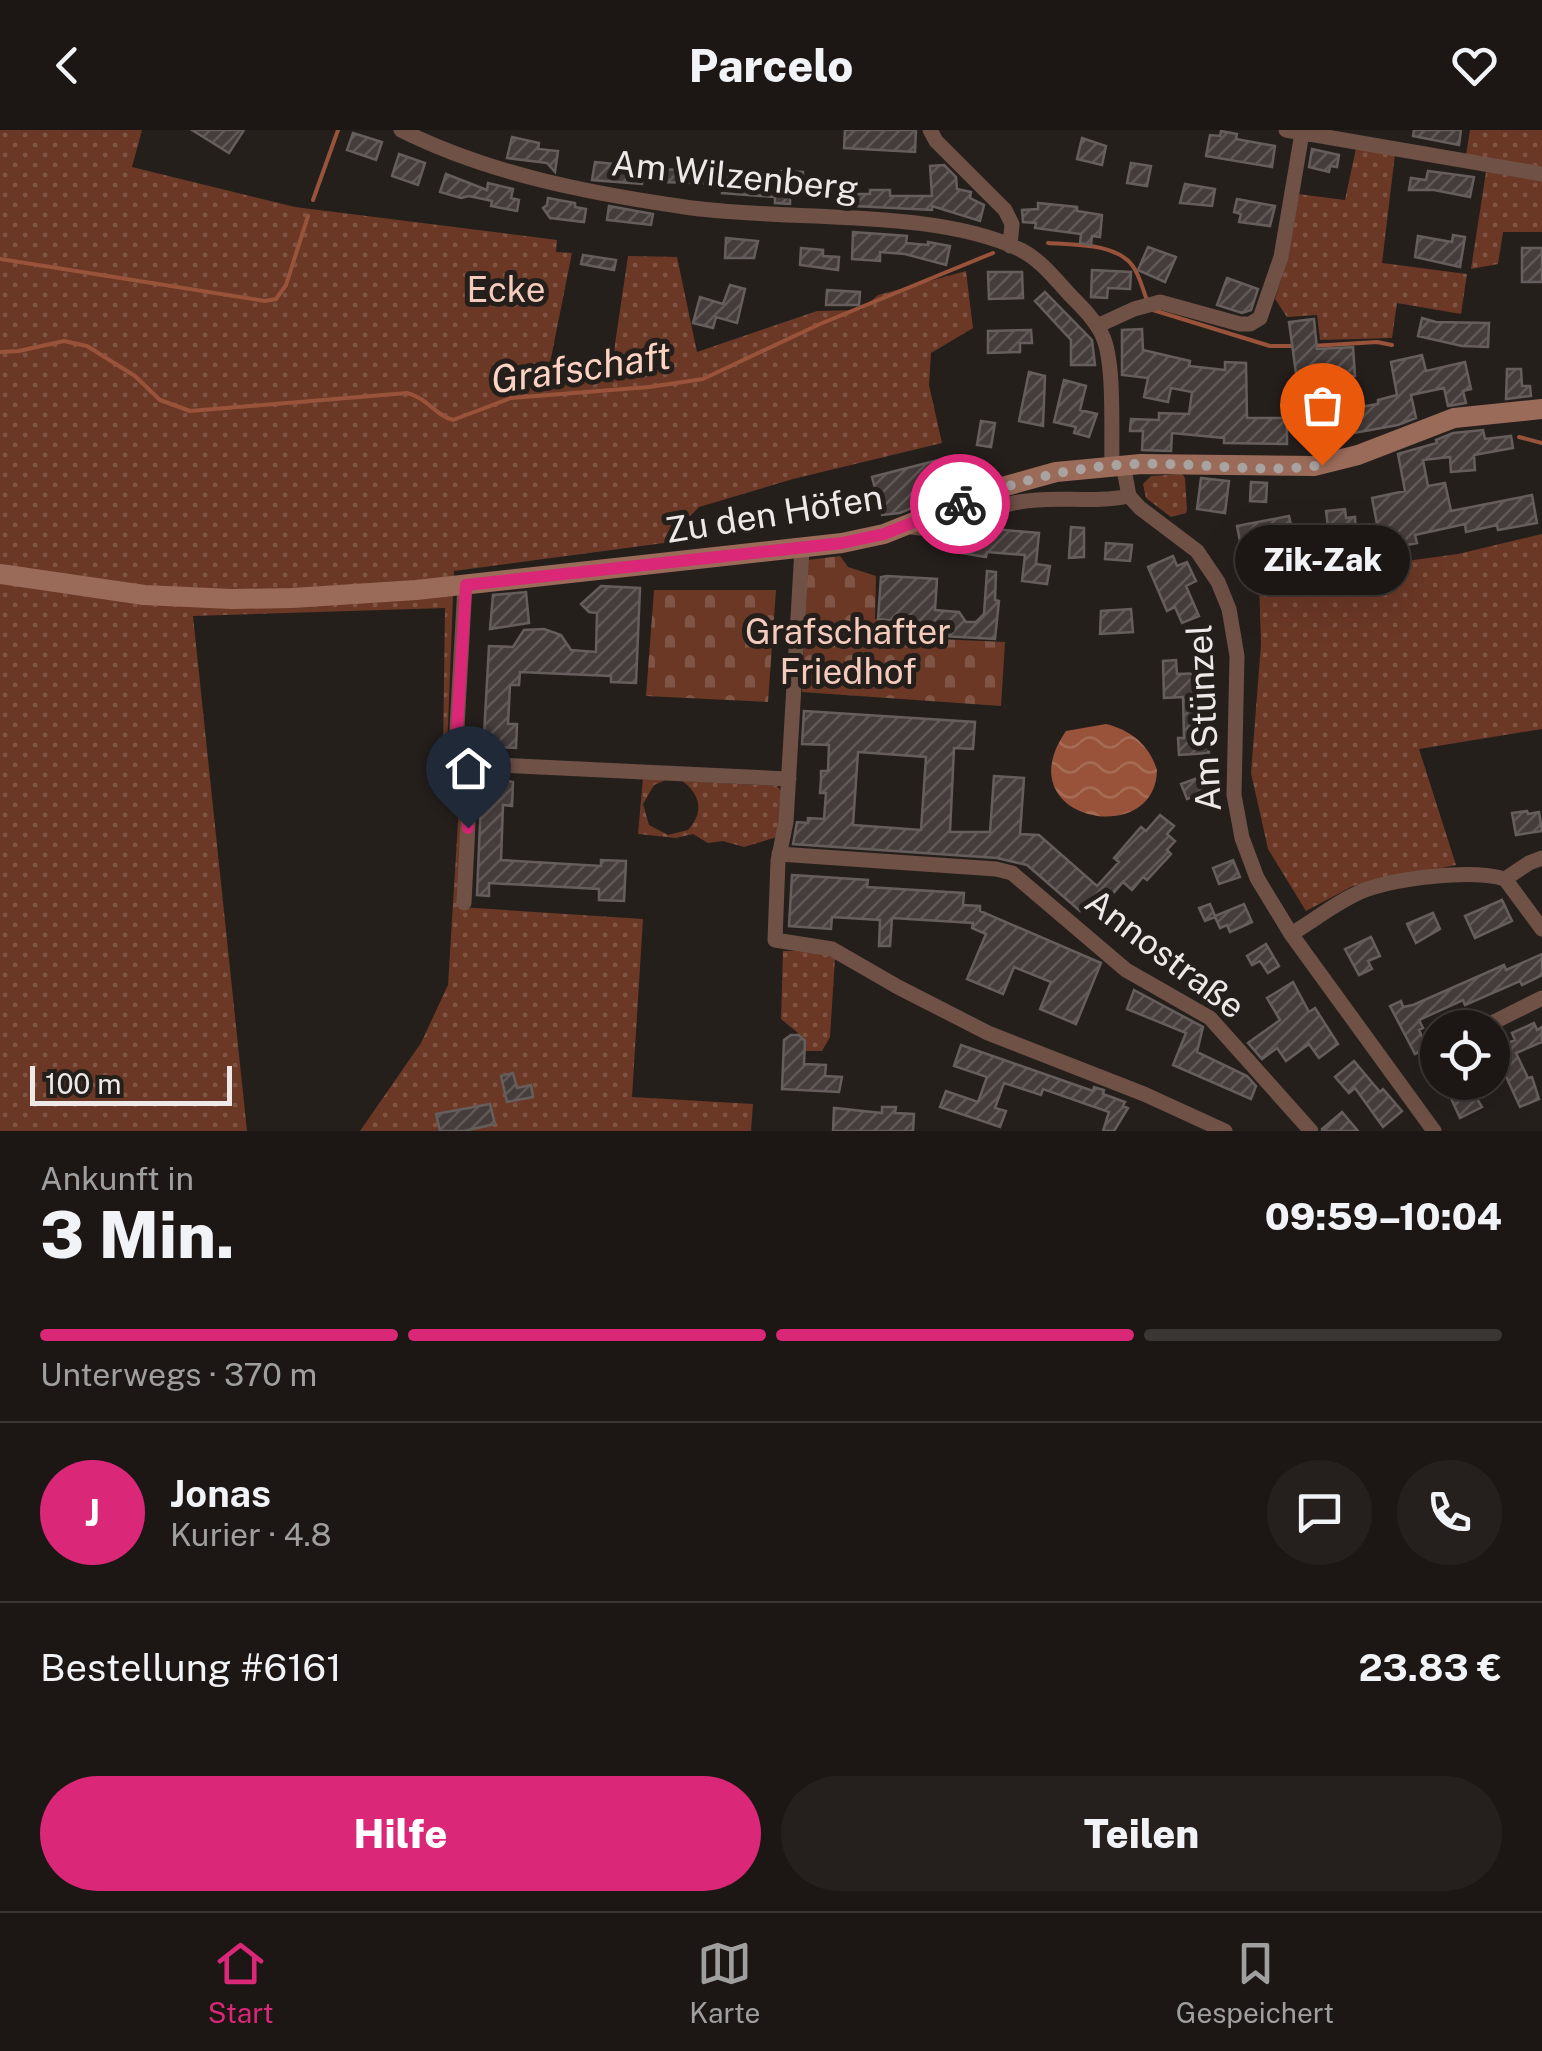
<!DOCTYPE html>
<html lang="de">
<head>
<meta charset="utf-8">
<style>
	:root { --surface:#1c1715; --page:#25201e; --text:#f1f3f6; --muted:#a09fa0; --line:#3a3634; --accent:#db2777 }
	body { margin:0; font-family:"Public Sans",sans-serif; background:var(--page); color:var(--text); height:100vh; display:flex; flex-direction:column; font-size:38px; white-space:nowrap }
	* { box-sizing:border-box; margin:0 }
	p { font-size:32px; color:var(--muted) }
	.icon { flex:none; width:55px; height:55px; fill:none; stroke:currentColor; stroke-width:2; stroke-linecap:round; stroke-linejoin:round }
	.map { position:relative; height:1001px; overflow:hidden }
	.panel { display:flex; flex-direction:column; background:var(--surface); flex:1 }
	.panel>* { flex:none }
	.buttons { position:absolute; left:1420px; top:880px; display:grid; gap:20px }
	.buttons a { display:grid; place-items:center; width:90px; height:90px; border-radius:50%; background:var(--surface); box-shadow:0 10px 40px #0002,0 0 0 2px var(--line); font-size:50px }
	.scale { position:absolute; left:30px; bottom:25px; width:202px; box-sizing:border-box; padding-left:10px; border:5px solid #eee9e8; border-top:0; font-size:28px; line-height:35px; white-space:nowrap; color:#eee9e8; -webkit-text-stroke:8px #251f1c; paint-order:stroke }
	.pin { position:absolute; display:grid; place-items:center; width:85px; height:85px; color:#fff; margin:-102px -42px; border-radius:50% 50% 50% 0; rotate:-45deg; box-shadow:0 0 10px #0007 }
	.pin .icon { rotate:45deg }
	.courier { position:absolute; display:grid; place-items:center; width:100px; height:100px; margin:-50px; border:8px solid #db2777; border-radius:50%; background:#fff; color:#222; box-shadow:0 2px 12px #0007 }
	.bubble { position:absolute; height:70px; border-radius:35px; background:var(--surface); box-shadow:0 10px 40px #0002,0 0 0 2px var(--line); font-size:32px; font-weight:800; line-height:70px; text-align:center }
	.head em { font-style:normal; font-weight:800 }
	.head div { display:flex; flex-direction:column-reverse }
	.head { display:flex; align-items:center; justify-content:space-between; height:170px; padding:0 40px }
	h1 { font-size:65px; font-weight:800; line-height:75px }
	.bar { display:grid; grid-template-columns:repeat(4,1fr); gap:15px 10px; align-content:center; height:120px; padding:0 40px }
	.bar i { height:12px; border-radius:8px; background:var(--line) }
	.bar .current { background:var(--accent) }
	.bar p { grid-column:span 4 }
	.line { display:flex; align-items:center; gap:25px; padding:0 40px; border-top:2px solid var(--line) }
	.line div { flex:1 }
	.round { display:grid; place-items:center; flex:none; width:105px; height:105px; border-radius:52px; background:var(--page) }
	.primary-button { display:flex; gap:20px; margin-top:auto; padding:20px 40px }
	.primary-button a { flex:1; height:115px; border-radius:60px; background:var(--accent); color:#fff; font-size:40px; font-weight:800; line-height:115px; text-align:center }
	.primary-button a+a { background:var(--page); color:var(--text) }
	header { display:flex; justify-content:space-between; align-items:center; height:130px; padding:0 40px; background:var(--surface); font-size:45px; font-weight:800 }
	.tab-bar { display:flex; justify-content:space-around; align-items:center; height:140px; border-top:2px solid var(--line); background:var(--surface); font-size:28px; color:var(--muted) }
	.tab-bar a { display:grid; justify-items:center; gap:5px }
	.tab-bar .current { color:var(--accent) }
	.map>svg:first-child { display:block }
	.grass { fill:url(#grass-dots) }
	.cemetery { fill:url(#cemetery-stones) }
	.water { fill:url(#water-waves) }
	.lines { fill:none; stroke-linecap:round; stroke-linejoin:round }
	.stream { stroke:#98533a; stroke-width:4 }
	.building { fill:url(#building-hatch); stroke:#665e5c; stroke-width:2.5; fill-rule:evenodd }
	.street { stroke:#6f5146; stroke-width:15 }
	.secondary { stroke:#9b6b5a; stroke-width:20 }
	.done { stroke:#a8a2a1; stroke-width:10; stroke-dasharray:0 18 }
	.route { stroke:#db2777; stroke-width:12 }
	.labels { text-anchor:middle; stroke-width:10; stroke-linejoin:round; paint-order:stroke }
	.street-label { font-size:35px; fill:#eee9e8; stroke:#251f1c }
	.park-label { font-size:35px; fill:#f4cbbc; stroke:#251f1c }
	.water-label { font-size:38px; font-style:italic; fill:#fdd3c4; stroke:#251f1c }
</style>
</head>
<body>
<header><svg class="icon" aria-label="back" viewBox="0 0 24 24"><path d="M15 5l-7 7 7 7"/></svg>Parcelo<svg class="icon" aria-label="heart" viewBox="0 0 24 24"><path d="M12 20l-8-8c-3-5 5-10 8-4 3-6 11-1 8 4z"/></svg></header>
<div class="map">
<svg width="1542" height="1001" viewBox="0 0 1542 1001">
	<defs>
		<pattern id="grass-dots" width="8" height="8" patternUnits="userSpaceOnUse" patternTransform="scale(2.5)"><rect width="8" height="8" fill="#6b3825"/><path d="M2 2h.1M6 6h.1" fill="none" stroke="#805545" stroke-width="1.8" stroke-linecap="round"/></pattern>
		<pattern id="cemetery-stones" width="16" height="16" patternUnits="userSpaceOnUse" patternTransform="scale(2.5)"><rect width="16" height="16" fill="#6b3825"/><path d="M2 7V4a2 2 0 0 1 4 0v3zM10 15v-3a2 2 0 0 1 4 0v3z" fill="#805545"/></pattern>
		<pattern id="water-waves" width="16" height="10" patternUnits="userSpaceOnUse" patternTransform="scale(2.5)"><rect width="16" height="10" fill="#98533a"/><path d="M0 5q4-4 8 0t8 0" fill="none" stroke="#a76c56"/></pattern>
		<pattern id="building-hatch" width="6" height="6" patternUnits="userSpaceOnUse" patternTransform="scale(2.5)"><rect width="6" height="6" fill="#453d3b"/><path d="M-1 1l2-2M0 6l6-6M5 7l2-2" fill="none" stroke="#605957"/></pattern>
	</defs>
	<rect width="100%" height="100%" fill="#251f1c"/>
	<!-- grass -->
	<path class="grass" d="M0,0H142L132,37L295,77L557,110L556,122L572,123L548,243L610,248L628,126L677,127L697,222L817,181L861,180L878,165L966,141L973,198L931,223L929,255L942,313L793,349L699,377L664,413L454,441L447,621L464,658L459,777L643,789L632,967L753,974L751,1001H360L421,913L448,855L460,660L443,622L445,478L193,486L247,1001H0Z
		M1470,0H1542V102H1503L1498,134L1471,139L1488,29L1466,25Z
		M1356,18L1395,24L1382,133L1467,144L1461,184L1397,173L1392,208L1320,210L1317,185L1287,187L1275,169L1287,131L1298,64L1345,70Z
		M1182,344L1185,348L1187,380L1186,383L1171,387L1146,368L1143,354L1151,346Z
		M1542,404V599L1419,619L1456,735L1353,756L1306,781L1268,719L1251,643L1261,514L1259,451L1458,424Z
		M643,648L668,649L654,655L643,674L649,695L668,705L688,700C704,683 701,664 682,651L777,656L782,662L780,706L744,717L723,711L708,713L693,704L676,708L638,704Z
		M783,821H814L835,828L830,907L822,921H805L804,908L781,889Z"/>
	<!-- cemetery -->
	<path class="cemetery" d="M840,426L848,437L876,446L875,489L904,492L903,513L937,516L938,509L1005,512L1001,576L802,562L808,430Z
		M654,460H776L768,572L646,566Z"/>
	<!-- water -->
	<path class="water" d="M1106,594C1131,600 1149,615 1157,640C1156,720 1004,690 1066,601Z"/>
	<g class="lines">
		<!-- stream -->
		<path class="stream" d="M313,70L338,0
			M1048,113C1074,115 1115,113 1132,135C1140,145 1143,161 1148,173
			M0,129L265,171L276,169L286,155L308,86
			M1153,180L1270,216H1293
			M1312,216L1377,212L1392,215
			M0,222L19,221L64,211L87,216L135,246L160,270L190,281L407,263C428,268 434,285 453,290L511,268L649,257L703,249L820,194L993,123
			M1519,307L1542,313"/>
	</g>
	<!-- building -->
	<path class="building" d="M192,0H244L229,23Z
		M845,0H916L915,22L844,18Z
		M1414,0H1461L1459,15L1413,6Z
		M1221,1L1237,4L1236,9L1275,16L1272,37L1206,26L1210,5L1220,6Z
		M353,3L382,12L376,30L347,20Z
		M512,7L539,13L538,19L558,21L555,42L547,33L507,28Z
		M1082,8L1106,16L1102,35L1077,29Z
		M1312,19L1339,25L1337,37L1330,36L1329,42L1309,37Z
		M399,24L425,33L418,55L392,46Z
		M595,32L645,37L642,54L592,50Z
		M711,32L722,33L721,43L775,46V41L803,42V53H790V74L775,73V67L722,63L723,54L662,52L661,40L711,38Z
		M1131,33L1151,36L1147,56L1127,53Z
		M944,35L956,47L957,59L971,62L970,68L984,75L980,91L932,76V80L854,76L855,64H870V60H890V66H932L930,36Z
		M1428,41L1474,47L1470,67L1434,60H1409L1411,48L1426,50Z
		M446,44L487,60L488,53L513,59L511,68L519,70L517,81L491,76L492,71L469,66L461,68L440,62Z
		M1185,54L1215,59L1212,76L1180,73Z
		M548,68L575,73V77L586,79L584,92L550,88L543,78L547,75Z
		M1237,69L1275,76L1270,96L1239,92L1241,84L1234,82Z
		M1038,73L1077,77V81L1102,85L1100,107L1092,106L1091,115L1080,113L1081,104L1035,98L1036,93L1023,92L1022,80L1038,79Z
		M609,76L653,84L651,95L607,90Z
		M853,102L907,106L906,113L928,115V112L950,116L946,135L905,124L880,122V131L852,129Z
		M1453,105L1465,107L1460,137L1415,127L1418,106L1452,112Z
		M726,108L758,111L754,128H725Z
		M1148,117L1176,127L1165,152L1138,140Z
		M801,118L823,120V126L839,127L838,140L800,135Z
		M1522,118H1542V152H1522Z
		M583,125L616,130L614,140L581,134Z
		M1092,140L1131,142L1130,159L1108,158L1107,168L1091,167Z
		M988,142H1022L1023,168L989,169Z
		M1227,148L1258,159L1251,180L1242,183L1217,175Z
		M730,155L745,159L737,193L716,187L713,198L693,193L700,167L723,174Z
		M827,160L860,162L859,175H826Z
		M1045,162L1092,210L1095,235H1071V210L1035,171Z
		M1422,188L1436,192L1489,193L1488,217L1462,216L1418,206Z
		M1314,189L1317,219L1353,217L1355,246L1337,247L1343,280L1378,274V270L1397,265L1391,232L1422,225L1426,241L1465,232L1471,259L1463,261L1466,273L1448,276L1444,258L1411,265L1416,288L1398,295L1326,308L1328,315L1309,318L1303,287L1330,282L1331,279L1326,254L1298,258L1289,192Z
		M1142,199L1143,220L1190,231L1189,236L1225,240V232L1246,233L1247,288H1287V314L1224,313V308L1172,303L1171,321L1142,320L1143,301H1130L1131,289L1159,290V283L1189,284L1192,262L1171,258L1168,272L1144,267L1148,248L1122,245V200Z
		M1031,200L1032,213H1020V222L988,223V201Z
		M1507,239H1521L1522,256H1530L1531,266L1506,269Z
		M1029,242L1045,246L1043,296L1019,291Z
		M1064,250L1086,256L1080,280L1097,284L1089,307L1074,303L1076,297L1054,292Z
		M981,291L995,293L991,317L977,315Z
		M1483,300L1485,309L1511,306L1513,318L1474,325L1475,340L1451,342L1450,327L1423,330L1428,356L1445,353L1451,381L1532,365L1537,393L1498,400L1497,395L1466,402L1465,394L1415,405L1417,413L1382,420L1372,368L1405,361L1398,324L1437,313L1436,310L1453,303Z
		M954,326L960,346L918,357L919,375L900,383L882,385L872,347Z
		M1201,348L1229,351L1225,383L1197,379Z
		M1251,352L1267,353L1266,372L1250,371Z
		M1345,379L1346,388L1355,387L1356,409L1330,412L1326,381Z
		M1289,386L1295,413L1266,420L1268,432L1245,437L1237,396Z
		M993,391L994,399L1039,403L1036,434L1050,436L1047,454L1022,451L1025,425L987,422L986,427L961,423L963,407L981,409L982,396Z
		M1071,397L1084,398V427L1069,428Z
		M1106,413L1132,415L1130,431L1105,429Z
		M1173,426L1177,436L1187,432L1196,451L1186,456L1199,486L1182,493L1175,477L1167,481L1148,437Z
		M987,441L996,442L995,470L999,471L995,509L942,506L933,512L905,510V492L878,489L881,447L887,446L937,449L935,480L959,482L966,492H976L984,484Z
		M601,456L640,458L636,553L611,552V546L520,542L519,555H510L508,594H517L516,618L498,617V624L483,623L489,516L513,517L524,500L544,499L561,505L571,520L596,522L597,483L589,482L581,474Z
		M526,462L529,493L490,499L493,465Z
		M1131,479L1133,502L1100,504L1101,481Z
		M1176,530L1177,544L1208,543L1209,623L1179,625L1178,608H1184L1183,567L1164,568L1163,531Z
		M804,581L975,592L973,619L954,618L950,702H990L994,646L1024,648L1020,704L1039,705L1097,756L1119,732L1114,728L1141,697L1146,701L1160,685L1174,696L1167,704L1175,711L1167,720L1171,724L1147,750L1143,747L1132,760L1123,752L1098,781L1088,772L1080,781L1027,735L997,728L793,714L797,692L808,693V688L824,689L826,663H820L821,650V641H828L829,615L802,614ZM858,622L926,627L921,700L853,695Z
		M1211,643L1217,659L1187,669L1181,654Z
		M482,646L513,652L512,676L503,675L501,730L601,736V730L626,731L624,771L599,770V759L489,753V766L477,765Z
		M1527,681L1528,684L1539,682L1542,701L1516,705L1512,683Z
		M1233,730L1240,747L1219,754L1213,738Z
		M792,745L868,750L867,757L964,763L963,775L980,776V781L1101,833L1076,894L1040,879L1051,852L1014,837L1003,864L967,849L986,804L972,798L973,793L892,788L890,816H879L880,790L832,787L831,799L789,796Z
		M1502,770L1512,791L1475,808L1465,786Z
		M1210,774L1215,786L1244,774L1252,792L1230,802L1227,795L1220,798L1215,787L1205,791L1199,778Z
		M1433,783L1440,799L1416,813L1407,794Z
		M1371,807L1380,826L1368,831L1372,839L1359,845L1345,819Z
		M1266,814L1279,836L1268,843L1260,831L1252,835L1247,826Z
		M1542,824V845L1522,855L1520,851L1465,875L1463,870L1419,890L1423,898L1419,900L1427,918L1415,924L1390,876L1401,871L1403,877L1413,875L1504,835L1506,840Z
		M1293,852L1309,882L1315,878L1338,914L1319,928L1309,914L1286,931L1277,918L1262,929L1248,913L1280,890L1267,868Z
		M1134,860L1203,897L1197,922L1247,946L1256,956L1251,969L1173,935L1186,903L1127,879Z
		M1534,893L1537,900L1542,897V912L1516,923L1528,948L1532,947L1539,969L1520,977L1503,940L1492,942V920L1515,910L1512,903Z
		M791,905H799L805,911L804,934L826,935L825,946L842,947L839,962L782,959L784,910Z
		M961,915L1093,961L1094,957L1104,960L1103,964L1125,972L1123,976L1128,978L1114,1001H1103L1109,982L1043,959L1041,965L1004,953L995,978L1006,981L1000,997L940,977L946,961L978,972L987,947L954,936Z
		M1354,931L1380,962L1383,959L1402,981L1383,997L1355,958L1349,963L1335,947Z
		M513,943L517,958L531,955L533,967L507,972L501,946Z
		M1470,957L1482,977L1460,988L1450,966Z
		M490,974L495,994L464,1001H440L436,984Z
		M882,977H896L895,983L914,984L913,1001H833L834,978L882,983Z
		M1342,982L1358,1001H1322V999Z"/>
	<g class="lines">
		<!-- street -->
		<path class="street" d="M401,0C489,44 588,63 685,77C784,92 934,77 1021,120C1042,131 1055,149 1071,166C1082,177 1097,192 1103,207C1115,234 1111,304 1112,335
			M930,0L936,11L1005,80L1012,94L1010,116
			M1286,0L1542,44
			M1097,196L1134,179L1160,172L1240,194H1250L1260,188L1281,127L1302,3
			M1123,334L1129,366L1140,378L1197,421L1218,452L1229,479L1237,526L1234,665L1242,708L1257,748L1291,804L1434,1001
			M906,396C948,407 979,379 1019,372C1056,365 1093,374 1129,366
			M802,419L786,692L778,731L775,810L832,819L898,857L988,903L1144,964L1225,1001
			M462,630L475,634L789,649
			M779,724L996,739L1012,743L1126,840L1210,888L1311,1001
			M1505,749L1542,799
			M1505,749L1529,733L1542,728
			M464,773L470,654L456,615L465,455
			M1291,804C1315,790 1339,770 1365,760C1398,748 1471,739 1505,749
			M1482,898L1542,868"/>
		<!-- secondary -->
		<path class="secondary" d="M0,444L144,465L232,469L292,468L416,460L842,413L884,404L999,358L1056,342L1141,334L1314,336L1358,325L1454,288L1542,279"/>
	</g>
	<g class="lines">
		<!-- done -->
		<path class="done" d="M960,374C1027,346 1093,332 1165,334C1216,335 1271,343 1322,335"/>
		<!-- route -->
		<path class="route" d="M468,698L470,654L456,615L466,455L842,413L884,404L960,374"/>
	</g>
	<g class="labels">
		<!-- street labels -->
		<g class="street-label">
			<text transform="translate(735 46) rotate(6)" y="12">Am Wilzenberg</text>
			<text transform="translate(774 384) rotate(-9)" y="12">Zu den Höfen</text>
			<text transform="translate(1204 588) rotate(-93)" y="12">Am Stünzel</text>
			<text transform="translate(1165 824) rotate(37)" y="12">Annostraße</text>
		</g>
		<!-- park labels -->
		<g class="park-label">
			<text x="506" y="172">Ecke</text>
			<text x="848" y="514">Grafschafter<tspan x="848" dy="40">Friedhof</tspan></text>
		</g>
		<!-- water labels -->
		<g class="water-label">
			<text transform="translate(581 238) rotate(-8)" y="13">Grafschaft</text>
		</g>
	</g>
</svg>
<div class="buttons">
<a><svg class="icon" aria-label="locate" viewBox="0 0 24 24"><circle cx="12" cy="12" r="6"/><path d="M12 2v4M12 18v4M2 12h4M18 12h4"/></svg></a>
</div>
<div class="scale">100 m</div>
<div class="pin" style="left:1322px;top:335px;background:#ea580c"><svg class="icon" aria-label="bag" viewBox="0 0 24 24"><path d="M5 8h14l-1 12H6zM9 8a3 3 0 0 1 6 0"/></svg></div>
<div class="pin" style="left:468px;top:698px;background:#1f2937"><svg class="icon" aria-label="home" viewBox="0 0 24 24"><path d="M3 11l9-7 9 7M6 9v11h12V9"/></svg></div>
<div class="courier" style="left:960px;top:374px"><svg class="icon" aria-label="bike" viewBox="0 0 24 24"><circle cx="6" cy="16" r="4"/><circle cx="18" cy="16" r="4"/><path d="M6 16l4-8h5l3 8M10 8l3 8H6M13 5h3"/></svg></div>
<div class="bubble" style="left:1235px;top:395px;width:175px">Zik-Zak</div>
</div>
<section class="panel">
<div class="head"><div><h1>3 Min.</h1><p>Ankunft in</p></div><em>09:59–10:04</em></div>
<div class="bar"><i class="current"></i><i class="current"></i><i class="current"></i><i></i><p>Unterwegs · 370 m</p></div>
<div class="line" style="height:180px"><b class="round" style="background:var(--accent);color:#fff">J</b><div><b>Jonas</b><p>Kurier · 4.8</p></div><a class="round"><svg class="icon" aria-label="chat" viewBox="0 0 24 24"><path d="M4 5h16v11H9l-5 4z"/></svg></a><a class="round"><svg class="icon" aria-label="phone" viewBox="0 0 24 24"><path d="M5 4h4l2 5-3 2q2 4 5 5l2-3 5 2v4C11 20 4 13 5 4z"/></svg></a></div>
<div class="line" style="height:130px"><div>Bestellung #6161</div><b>23.83 €</b></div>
<div class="primary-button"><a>Hilfe</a><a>Teilen</a></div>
</section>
<nav class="tab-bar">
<a class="current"><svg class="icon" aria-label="home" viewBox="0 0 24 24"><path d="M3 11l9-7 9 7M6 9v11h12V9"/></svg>Start</a>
<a><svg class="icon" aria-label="map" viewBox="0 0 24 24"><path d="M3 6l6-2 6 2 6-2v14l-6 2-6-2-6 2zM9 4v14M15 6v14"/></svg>Karte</a>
<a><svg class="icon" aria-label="saved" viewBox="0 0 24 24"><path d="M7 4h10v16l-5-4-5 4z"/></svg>Gespeichert</a>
</nav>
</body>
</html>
